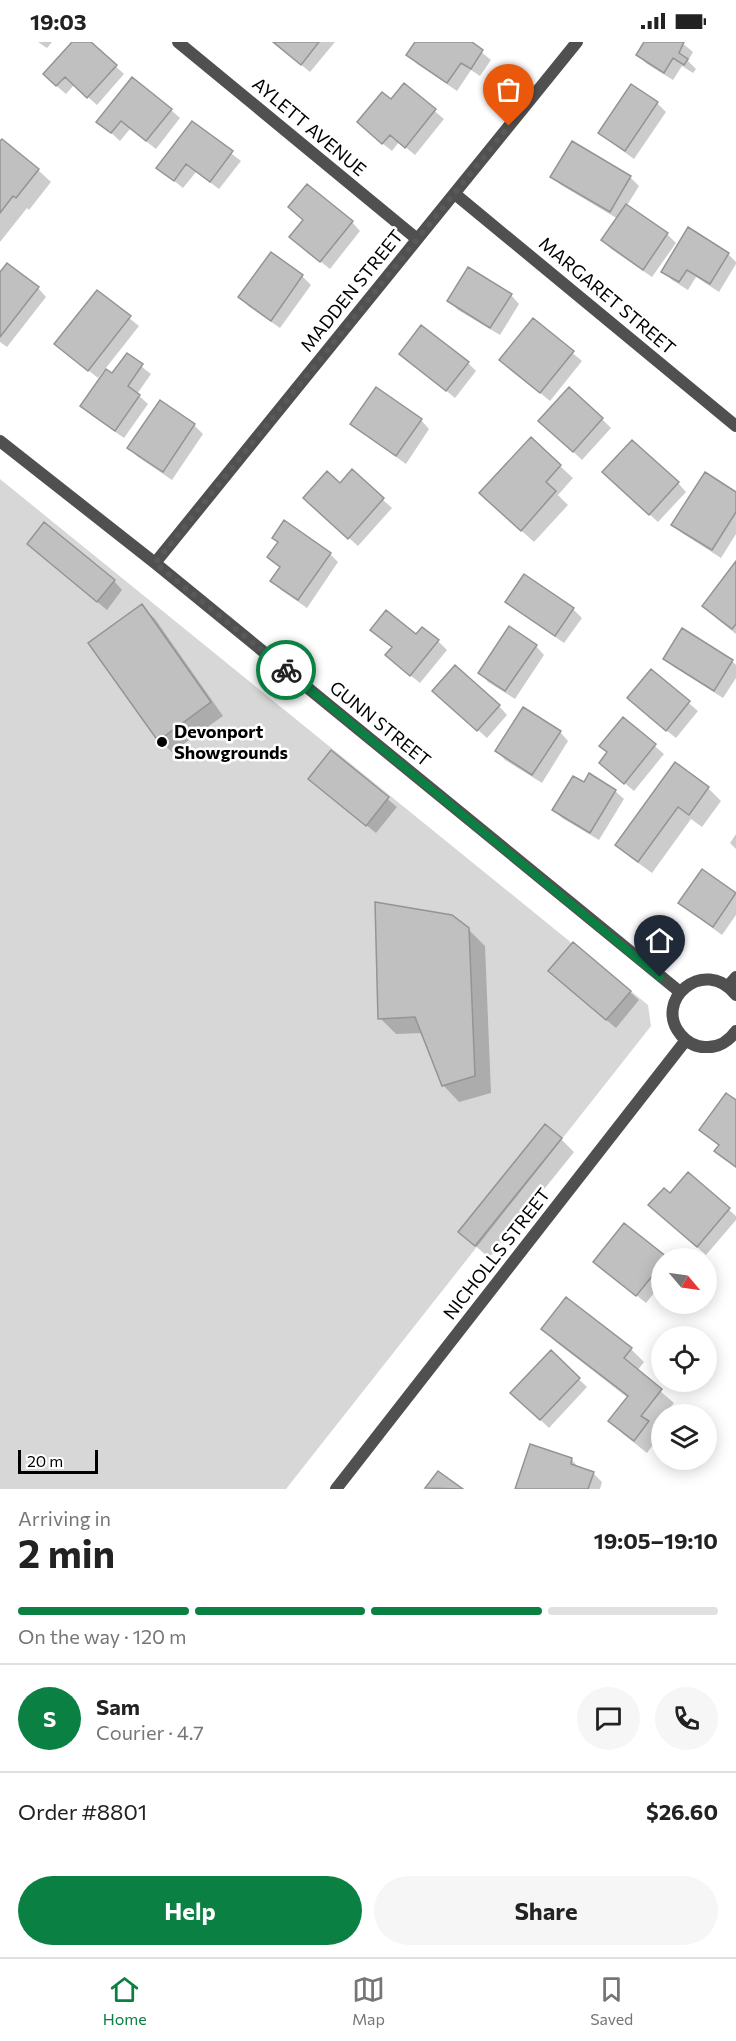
<!DOCTYPE html>
<html lang="en">
<head>
<meta charset="utf-8">
<style>
	:root { --surface:#fff; --page:#f6f6f6; --text:#222; --muted:#767676; --line:#e0e0e0; --accent:#0b8043 }
	body { margin:0; font-family:Commissioner,sans-serif; background:var(--page); color:var(--text); height:100vh; display:flex; flex-direction:column; font-size:22px; white-space:nowrap }
	* { box-sizing:border-box; margin:0 }
	p { font-size:20px; color:var(--muted) }
	.icon { flex:none; width:33px; height:33px; fill:none; stroke:currentColor; stroke-width:2; stroke-linecap:round; stroke-linejoin:round }
	.map { position:relative; height:1447px; overflow:hidden }
	.sheet { display:flex; flex-direction:column; background:var(--surface); flex:1 }
	.sheet>* { flex:none }
	.needle { width:39px; rotate:119deg }
	.tools { position:absolute; left:651px; top:1206px; display:grid; gap:12px }
	.tools a { display:grid; place-items:center; width:66px; height:66px; border-radius:50%; background:var(--surface); box-shadow:0 3px 15px #0003; font-size:30px }
	.scale { position:absolute; left:18px; bottom:15px; width:80px; box-sizing:border-box; padding-left:6px; border:3px solid #000; border-top:0; font-size:16px; line-height:21px; white-space:nowrap; color:#000; -webkit-text-stroke:4px #fff; paint-order:stroke }
	.pin { position:absolute; display:grid; place-items:center; width:51px; height:51px; color:#fff; margin:-62px -26px; border-radius:50% 50% 50% 0; rotate:-45deg; box-shadow:0 0 6px #0007 }
	.pin .icon { rotate:45deg }
	.courier { position:absolute; display:grid; place-items:center; width:60px; height:60px; margin:-30px; border:4px solid #0b8043; border-radius:50%; background:#fff; color:#222; box-shadow:0 2px 8px #0007 }
	.headline em { font-style:normal; font-weight:700 }
	.headline div { display:flex; flex-direction:column-reverse }
	.headline { display:flex; align-items:center; justify-content:space-between; height:102px; padding:0 18px }
	h1 { font-size:39px; font-weight:700; line-height:45px }
	.bar { display:grid; grid-template-columns:repeat(4,1fr); gap:9px 6px; align-content:center; height:72px; padding:0 18px }
	.bar i { height:8px; border-radius:4px; background:var(--line) }
	.bar .on { background:var(--accent) }
	.bar p { grid-column:span 4 }
	.line { display:flex; align-items:center; gap:15px; padding:0 18px; border-top:2px solid var(--line) }
	.line div { flex:1 }
	.round { display:grid; place-items:center; flex:none; width:63px; height:63px; border-radius:32px; background:var(--page) }
	.cta { display:flex; gap:12px; margin-top:auto; padding:12px 18px }
	.cta a { flex:1; height:69px; border-radius:36px; background:var(--accent); color:#fff; font-size:24px; font-weight:700; line-height:69px; text-align:center }
	.cta a+a { background:var(--page); color:var(--text) }
	.status { display:flex; justify-content:space-between; align-items:center; height:42px; padding:0 30px; background:var(--surface); direction:ltr }
	.status svg { height:16px; fill:currentColor }
	.dock { display:flex; justify-content:space-around; align-items:center; height:84px; border-top:2px solid var(--line); background:var(--surface); font-size:16px; color:var(--muted) }
	.dock a { display:grid; justify-items:center; gap:3px }
	.dock .on { color:var(--accent) }
	.map>svg:first-child { display:block }
	.green { fill:#d7d7d7 }
	.shadow { fill:#0003 }
	.building { fill:#c0c0c0; stroke:#949494; stroke-width:1.5 }
	.lines { fill:none; stroke-linecap:round; stroke-linejoin:round }
	.minor { stroke:#505050; stroke-width:12 }
	.tertiary { stroke:#505050; stroke-width:12 }
	.done { stroke:#595959; stroke-width:6; stroke-dasharray:0 10.8 }
	.route { stroke:#0b8043; stroke-width:8 }
	.poi-dot { fill:#000; stroke:#fff; stroke-width:2 }
	.labels { text-anchor:middle; stroke-width:5; stroke-linejoin:round; paint-order:stroke }
	.street-label { font-size:18px; fill:#000; stroke:#fff }
	.poi-label { font-size:18px; font-weight:bold; fill:#000; stroke:#fff; text-anchor:start }
</style>
</head>
<body>
<div class="status"><b>19:03</b><svg viewBox="0 0 49 12"><path d="M0 12V9h3v3zM5 12V6h3v6zM10 12V3h3v9zM15 12V0h3v12zM26 1h20v11H26zM47 4h2v5h-2z"/></svg></div>
<div class="map">
<svg width="736" height="1447" viewBox="0 0 736 1447">
	<rect width="100%" height="100%" fill="#fff"/>
	<!-- green -->
	<path class="green" d="M0,437L648,963L651,984L286,1447H0Z"/>
	<!-- shadow -->
	<path class="shadow" d="M38,0H52L47,6Z
		M74,0H89L124,32L97,63L74,43L66,52L53,41Z
		M273,0H335L310,30Z
		M417,0H469L491,18L480,34L471,28L457,49L417,22L408,13Z
		M646,0H681L693,10L688,19L696,27L693,31L682,24L673,38L647,22L638,13Z
		M404,43L444,77L415,113L399,100L392,109L367,89Z
		M657,61L666,70L634,117L609,99L600,90Z
		M171,68L180,76L156,107L130,87L120,99L98,79Z
		M192,81L241,119L219,147L196,130L183,146L158,126Z
		M0,102L38,128L51,140L29,168L27,166L0,200Z
		M552,135H630L639,144L626,165L667,192L676,201L652,235L611,207L603,198L618,177L561,143Z
		M304,178L352,180L360,189L330,227L300,203Z
		M271,212L302,234L311,243L280,286L248,264L240,255Z
		M728,212L736,220V222L719,250L696,235L688,248L672,238L663,229Z
		M0,232L38,246L46,255L7,305L0,300Z
		M97,250L139,284L98,336L56,302Z
		M511,253L519,262L500,293L458,268L449,259Z
		M533,278L582,319L550,359L510,326Z
		M401,311L468,321L476,329L455,356Z
		M127,313L151,332L137,352L148,362L124,396L91,373L82,364L112,334Z
		M160,360L194,383L203,392L172,438L138,415L129,406Z
		M602,377L611,386L582,418L549,387Z
		M421,378L429,387L406,422L361,390L352,381Z
		M560,424L573,436L558,453L568,463L534,500L494,464Z
		M352,430L392,466L358,504L314,465L340,443Z
		M613,439L678,441L686,450L658,480Z
		M736,452V492L721,516L682,491L673,482Z
		M274,496L330,512L338,520L307,566L281,548L272,539L281,526L269,515L279,501Z
		M37,510L114,539L122,548L107,568Z
		M736,521V592L717,577L704,564Z
		M524,534L573,567L582,576L564,601L516,568L507,560Z
		M142,564L155,577L223,674L172,710L159,698Z
		M416,594L438,599L447,608L420,641L396,622L393,606L381,596Z
		M536,604L544,613L515,657L488,640L480,631Z
		M665,617L732,619L736,623V636L723,656L674,625Z
		M651,629L698,669L676,696L637,665Z
		M443,657L499,664L507,673L487,696Z
		M623,677L664,712L634,749L610,729L608,711Z
		M560,690L568,699L542,741L505,718L497,709Z
		M331,710L397,765L376,791L319,745Z
		M584,742L615,749L624,757L599,798L562,776L554,768Z
		M708,746L721,759L702,785L691,777L652,831L630,815L617,802Z
		M736,792V807L730,801Z
		M702,829L736,853V873L722,893L689,869L680,861Z
		M468,887L485,904L491,1051L459,1060L443,1043L423,991L396,992L380,976Z
		M559,938L630,950L639,958L616,986Z
		M736,1060V1126L716,1109L719,1104L701,1088Z
		M561,1097L574,1110L489,1216L460,1190Z
		M688,1132L736,1174V1178L706,1213L659,1172L670,1153Z
		M624,1183L667,1216H662V1241L646,1261L595,1220Z
		M543,1287L631,1307L644,1320L637,1329L674,1361L665,1372H662V1377L654,1387L660,1393L647,1411L623,1392L610,1379L628,1356L556,1300Z
		M551,1310L587,1345L549,1386L512,1351Z
		M531,1403L571,1417L580,1427L594,1432L602,1440L600,1447H516Z"/>
	<!-- building -->
	<path class="building" d="M72,0H91L117,23L87,56L65,35L56,44L43,32Z
		M273,0H319L301,23Z
		M415,0H472L483,8L471,27L461,21L447,41L406,13Z
		M644,0H684L679,11L688,17L684,23L673,16L664,31L636,13Z
		M132,35L172,67L146,99L121,79L111,91L96,80Z
		M404,41L436,67L405,106L390,93L382,102L357,80L382,50L391,57Z
		M631,42L658,60L625,109L598,91Z
		M192,79L233,109L210,140L186,122L174,139L156,126Z
		M2,97L39,127L16,156L13,154L0,171V99Z
		M572,99L631,134L610,170L550,135Z
		M307,142L353,179L320,220L289,195L303,178L288,165Z
		M626,162L668,191L643,228L601,198Z
		M688,185L729,211L710,242L687,228L679,240L661,230Z
		M271,210L303,233L271,279L238,255Z
		M7,221L39,245L0,295V230Z
		M468,225L512,252L490,286L447,259Z
		M97,248L131,274L88,329L54,302Z
		M533,276L574,309L540,351L499,318Z
		M421,283L469,320L446,349L399,312Z
		M127,311L143,322L128,344L140,353L115,389L80,364L106,327L112,331Z
		M376,345L422,377L396,414L350,382Z
		M569,345L603,376L573,410L538,379Z
		M160,358L195,382L163,430L127,406Z
		M531,395L561,423L546,440L556,449L521,489L479,451Z
		M632,398L679,440L649,473L602,430Z
		M352,427L384,456L348,497L303,456L327,429L340,441Z
		M705,430L736,450V470L712,508L671,483Z
		M284,478L331,511L298,558L270,539L280,525L267,515L278,500L272,496Z
		M44,480L115,538L97,560L27,502Z
		M736,519V582L732,587L702,564Z
		M524,532L574,566L555,594L505,560Z
		M142,562L211,660L158,699L88,601Z
		M386,568L416,592L422,585L439,598L410,634L385,613L392,605L370,588Z
		M509,584L537,603L505,649L478,631Z
		M682,586L733,618L714,649L663,617Z
		M455,623L500,663L477,689L432,649Z
		M651,627L690,659L666,689L627,656Z
		M523,665L561,689L532,733L495,709Z
		M623,675L656,702L624,742L599,721L607,710L599,704Z
		M331,708L389,755L366,784L308,737Z
		M675,720L709,745L689,773L678,765L638,820L615,803Z
		M589,731L616,748L590,791L552,768L573,734L584,740Z
		M702,827L736,851L713,885L678,861Z
		M375,860L452,873L469,886L475,1034L442,1044L415,975L378,977Z
		M573,900L631,949L606,978L548,929Z
		M726,1051L736,1058V1125L714,1109L719,1103L699,1088Z
		M545,1082L562,1096L475,1204L458,1190Z
		M688,1130L730,1166L697,1205L648,1163L664,1146L670,1151Z
		M624,1181L667,1215L662,1216V1222L636,1254L593,1220Z
		M566,1255L632,1306L624,1316L662,1347L641,1374L649,1379L634,1399L608,1379L628,1354L541,1287Z
		M551,1308L580,1336L540,1378L510,1351Z
		M530,1402L572,1416L571,1422L594,1430L588,1447H515Z
		M438,1429L463,1447L425,1446Z"/>
	<g class="lines">
		<!-- minor -->
		<path class="minor" d="M178,0L417,197
			M455,152L736,384
			M0,399L155,521L680,950
			M155,521L577,0"/>
		<!-- tertiary -->
		<path class="tertiary" d="M728,944L736,935
			M736,953C704,913 652,959 681,993C687,1000 695,1005 705,1005C718,1006 729,999 736,989
			M336,1447L686,998"/>
	</g>
	<g class="lines">
		<!-- done -->
		<path class="done" d="M286,628L155,521L509,84"/>
		<!-- route -->
		<path class="route" d="M286,628L660,935"/>
	</g>
	<!-- markers -->
	<circle class="poi-dot" cx="162" cy="700" r="6"/>
	<g class="labels">
		<!-- street labels -->
		<g class="street-label">
			<text transform="translate(309 85) rotate(40)" y="6">AYLETT AVENUE</text>
			<text transform="translate(352 249) rotate(-51)" y="6">MADDEN STREET</text>
			<text transform="translate(607 254) rotate(40)" y="6">MARGARET STREET</text>
			<text transform="translate(380 682) rotate(39)" y="6">GUNN STREET</text>
			<text transform="translate(497 1212) rotate(-52)" y="6">NICHOLLS STREET</text>
		</g>
		<!-- poi labels -->
		<g class="poi-label">
			<text x="174" y="696">Devonport<tspan x="174" dy="21">Showgrounds</tspan></text>
		</g>
	</g>
</svg>
<div class="tools">
<a><svg class="needle" viewBox="-14 -14 28 28"><path d="M0-13l5 13h-10z" fill="#e53935"/><path d="M0 13l5-13h-10z" fill="#767676"/></svg></a>
<a><svg class="icon" aria-label="locate" viewBox="0 0 24 24"><circle cx="12" cy="12" r="6"/><path d="M12 2v4M12 18v4M2 12h4M18 12h4"/></svg></a>
<a><svg class="icon" aria-label="layers" viewBox="0 0 24 24"><path d="M12 4l9 5-9 5-9-5zM3 14l9 5 9-5"/></svg></a>
</div>
<div class="scale">20 m</div>
<div class="pin" style="left:509px;top:84px;background:#ea580c"><svg class="icon" aria-label="bag" viewBox="0 0 24 24"><path d="M5 8h14l-1 12H6zM9 8a3 3 0 0 1 6 0"/></svg></div>
<div class="pin" style="left:660px;top:935px;background:#1f2937"><svg class="icon" aria-label="home" viewBox="0 0 24 24"><path d="M3 11l9-7 9 7M6 9v11h12V9"/></svg></div>
<div class="courier" style="left:286px;top:628px"><svg class="icon" aria-label="bike" viewBox="0 0 24 24"><circle cx="6" cy="16" r="4"/><circle cx="18" cy="16" r="4"/><path d="M6 16l4-8h5l3 8M10 8l3 8H6M13 5h3"/></svg></div>
</div>
<section class="sheet">
<div class="headline"><div><h1>2 min</h1><p>Arriving in</p></div><em>19:05–19:10</em></div>
<div class="bar"><i class="on"></i><i class="on"></i><i class="on"></i><i></i><p>On the way · 120 m</p></div>
<div class="line" style="height:108px"><b class="round" style="background:var(--accent);color:#fff">S</b><div><b>Sam</b><p>Courier · 4.7</p></div><a class="round"><svg class="icon" aria-label="chat" viewBox="0 0 24 24"><path d="M4 5h16v11H9l-5 4z"/></svg></a><a class="round"><svg class="icon" aria-label="phone" viewBox="0 0 24 24"><path d="M5 4h4l2 5-3 2q2 4 5 5l2-3 5 2v4C11 20 4 13 5 4z"/></svg></a></div>
<div class="line" style="height:78px"><div>Order #8801</div><b>$26.60</b></div>
<div class="cta"><a>Help</a><a>Share</a></div>
</section>
<nav class="dock">
<a class="on"><svg class="icon" aria-label="home" viewBox="0 0 24 24"><path d="M3 11l9-7 9 7M6 9v11h12V9"/></svg>Home</a>
<a><svg class="icon" aria-label="map" viewBox="0 0 24 24"><path d="M3 6l6-2 6 2 6-2v14l-6 2-6-2-6 2zM9 4v14M15 6v14"/></svg>Map</a>
<a><svg class="icon" aria-label="saved" viewBox="0 0 24 24"><path d="M7 4h10v16l-5-4-5 4z"/></svg>Saved</a>
</nav>
</body>
</html>
